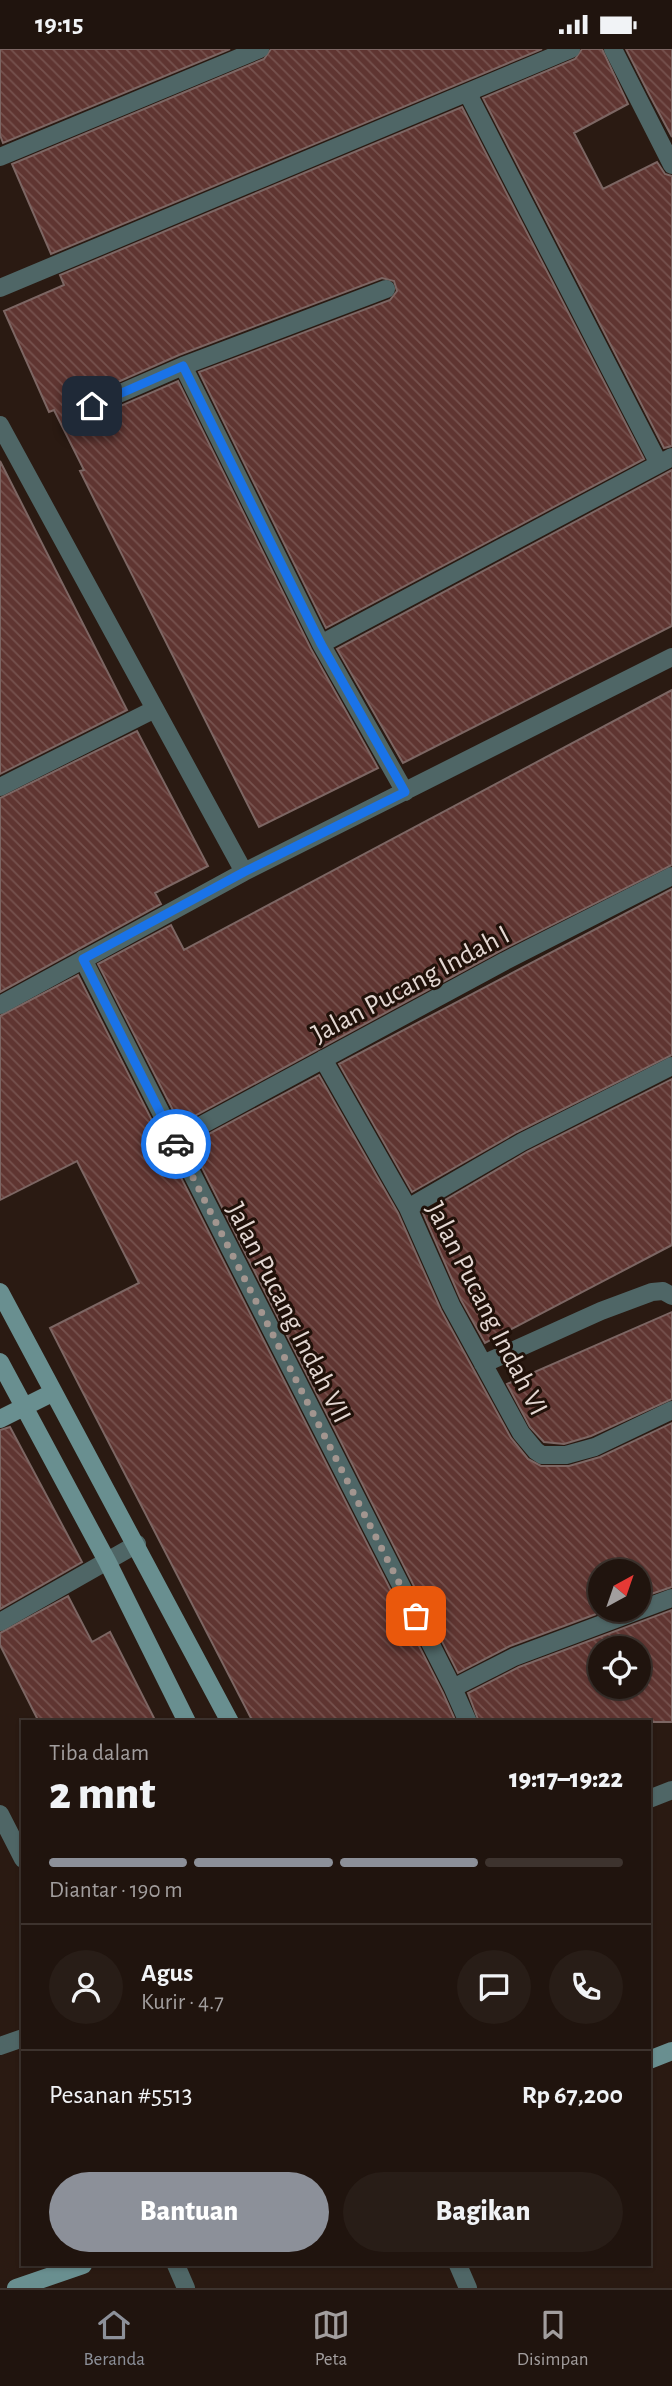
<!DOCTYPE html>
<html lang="id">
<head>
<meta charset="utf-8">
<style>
	:root { --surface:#20140e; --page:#281d17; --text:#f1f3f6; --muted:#a29e9e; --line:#3d332e; --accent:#8c9099 }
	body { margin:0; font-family:"Alegreya Sans",sans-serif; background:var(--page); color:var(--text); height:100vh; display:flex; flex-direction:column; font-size:26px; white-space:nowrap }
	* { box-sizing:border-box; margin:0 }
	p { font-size:23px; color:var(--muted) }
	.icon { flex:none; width:38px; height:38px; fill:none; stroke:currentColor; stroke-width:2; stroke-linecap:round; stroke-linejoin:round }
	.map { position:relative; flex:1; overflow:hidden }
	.side { position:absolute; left:21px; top:1671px; width:630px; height:546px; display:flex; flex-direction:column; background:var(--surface); border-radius:0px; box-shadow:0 2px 5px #0004,0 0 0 2px var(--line) }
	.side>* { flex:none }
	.needle { width:46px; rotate:40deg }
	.fabs { position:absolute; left:588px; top:1510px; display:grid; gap:14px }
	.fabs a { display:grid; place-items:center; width:63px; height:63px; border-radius:50%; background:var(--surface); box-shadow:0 2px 5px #0004,0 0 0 2px var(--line); font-size:35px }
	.pin { position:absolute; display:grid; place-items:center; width:60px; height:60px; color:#fff; margin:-30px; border-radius:14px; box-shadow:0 4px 10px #0006 }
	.courier { position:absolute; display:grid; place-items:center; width:70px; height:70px; margin:-35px; border:5px solid #1a73e8; border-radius:50%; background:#fff; color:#222; box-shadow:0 2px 9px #0007 }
	.summary em { font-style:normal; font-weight:800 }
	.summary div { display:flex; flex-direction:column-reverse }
	.summary { display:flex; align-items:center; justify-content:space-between; height:119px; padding:0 28px }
	h1 { font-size:46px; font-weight:800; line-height:52px }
	.bar { display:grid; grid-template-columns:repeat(4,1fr); gap:10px 7px; align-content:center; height:84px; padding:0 28px }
	.bar i { height:9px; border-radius:5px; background:var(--line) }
	.bar .current { background:var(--accent) }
	.bar p { grid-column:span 4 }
	.line { display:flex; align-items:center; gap:18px; padding:0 28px; border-top:2px solid var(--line) }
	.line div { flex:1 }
	.round { display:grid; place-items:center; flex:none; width:74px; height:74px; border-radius:37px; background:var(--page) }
	.button { display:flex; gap:14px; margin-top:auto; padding:14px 28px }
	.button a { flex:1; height:80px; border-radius:42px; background:var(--accent); color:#fff; font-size:28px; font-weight:800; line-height:80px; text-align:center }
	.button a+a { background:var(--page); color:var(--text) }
	.status { display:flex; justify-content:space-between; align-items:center; height:49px; padding:0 35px; background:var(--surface); direction:ltr }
	.status svg { height:19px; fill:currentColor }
	.menu { display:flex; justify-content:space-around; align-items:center; height:98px; border-top:2px solid var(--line); background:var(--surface); font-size:19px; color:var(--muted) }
	.menu a { display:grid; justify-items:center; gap:4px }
	.menu .current { color:var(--accent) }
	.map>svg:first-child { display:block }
	.building { fill:url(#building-back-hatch); stroke:#7c6663; stroke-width:2; fill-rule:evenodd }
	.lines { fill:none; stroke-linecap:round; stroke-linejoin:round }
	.street { stroke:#4f6666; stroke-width:18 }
	.secondary { stroke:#698f90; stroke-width:18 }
	.done { stroke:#a2958f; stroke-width:7; stroke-dasharray:0 12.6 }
	.route { stroke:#1a73e8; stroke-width:9 }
	.labels { text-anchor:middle; stroke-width:6; stroke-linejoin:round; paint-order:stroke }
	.street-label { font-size:28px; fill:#e3d7d2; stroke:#201109 }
</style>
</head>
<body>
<div class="status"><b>19:15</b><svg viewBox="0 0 49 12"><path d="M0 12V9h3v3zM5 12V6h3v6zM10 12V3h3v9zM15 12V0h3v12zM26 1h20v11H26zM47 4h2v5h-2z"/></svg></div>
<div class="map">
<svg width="672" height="2239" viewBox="0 0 672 2239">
	<defs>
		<pattern id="building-back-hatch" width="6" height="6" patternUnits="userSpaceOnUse" patternTransform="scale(1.75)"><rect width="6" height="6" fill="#5f3531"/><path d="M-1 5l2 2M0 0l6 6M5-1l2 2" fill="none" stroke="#76524e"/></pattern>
	</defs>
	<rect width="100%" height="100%" fill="#2a1a12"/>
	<!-- building -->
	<path class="building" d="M0,0H230L3,94L0,86Z
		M271,0H542L51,205L12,115L264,10Z
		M582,0H602L628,55L574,84L603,140L657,113L665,125L672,127V397L664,399L483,49L575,10Z
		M626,0H672V88L649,45Z
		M462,58L644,410L326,579L199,323L390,251L397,242L394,232L382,229L179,306L86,347L80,355L84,366L95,368L178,332L311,600L378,719L259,778L98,458L80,422L84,421L54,361L49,363L4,262L64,236L60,226Z
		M0,412L127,661L0,725Z
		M672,421V577L403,714L337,600Z
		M672,641V816L500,902L180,1075L98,915L171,876L184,901Z
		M137,682L208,817L155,844L161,855L0,943V749Z
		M672,840V1006L517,1083L412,1143L339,1015Z
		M78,926L443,1644L456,1673H253L77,1332L50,1279L139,1234L77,1112L0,1151V967Z
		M319,1026L398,1164L441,1261L511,1389L528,1410L541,1417H569L600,1408L672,1374V1538L639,1549V1522H600V1561H607L510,1597L458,1624L190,1095Z
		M672,1030V1196L485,1294L461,1251L423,1164L527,1103Z
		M672,1263V1350L591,1387L564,1395L544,1393L530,1378L507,1335Z
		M10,1378L82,1513L0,1560V1381Z
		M68,1547L92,1593L110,1583L156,1673H39L0,1596V1584Z
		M672,1561V1673H479L468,1644L519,1618ZM600,1600H639V1638H600Z"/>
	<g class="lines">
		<!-- street -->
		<path class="street" d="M613,0L672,116
			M468,45L659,415
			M0,108L260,0
			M0,239L571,0
			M183,317L321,595L405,743
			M91,357L183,317L386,240
			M0,376L244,823
			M321,595L672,408
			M0,738L155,660
			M83,910L453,1639
			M0,956L244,823L672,608
			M323,1010L408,1159L451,1256L492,1331L521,1384L536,1402L542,1406H566L595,1398L672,1361
			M174,1091L505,912L672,827
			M408,1159L522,1093L672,1017
			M483,1315L601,1262L652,1243L663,1242L672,1247
			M0,1573L137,1495
			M468,1673L453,1639L514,1608L672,1549
			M649,1750L672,1741
			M0,1765L23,1810
			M0,1997L23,1989
			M176,2216L186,2239
			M458,2216L468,2239"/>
		<!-- secondary -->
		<path class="secondary" d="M0,1243L230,1673
			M0,1313L107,1512L187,1673
			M0,1370L52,1344
			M649,2011L672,2002
			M16,2239L83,2216"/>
	</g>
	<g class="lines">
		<!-- done -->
		<path class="done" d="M176,1095L416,1567"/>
		<!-- route -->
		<path class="route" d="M92,357L183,317L321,595L405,743L244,823L83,910L176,1095"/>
	</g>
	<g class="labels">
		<!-- street labels -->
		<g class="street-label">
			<text transform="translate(410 934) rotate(-28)" y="10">Jalan Pucang Indah I</text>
			<text transform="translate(488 1259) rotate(63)" y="10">Jalan Pucang Indah VI</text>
			<text transform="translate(290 1263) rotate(63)" y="10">Jalan Pucang Indah VII</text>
		</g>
	</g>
</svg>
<div class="fabs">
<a><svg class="needle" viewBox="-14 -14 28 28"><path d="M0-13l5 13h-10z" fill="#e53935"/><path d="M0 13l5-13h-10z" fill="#a29e9e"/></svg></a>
<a><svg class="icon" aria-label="locate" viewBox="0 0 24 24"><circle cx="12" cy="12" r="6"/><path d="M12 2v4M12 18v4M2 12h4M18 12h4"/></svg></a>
</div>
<div class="pin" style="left:416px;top:1567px;background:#ea580c"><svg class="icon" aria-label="bag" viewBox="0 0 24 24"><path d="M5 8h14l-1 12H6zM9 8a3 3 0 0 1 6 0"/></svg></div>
<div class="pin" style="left:92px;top:357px;background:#1f2937"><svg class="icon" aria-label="home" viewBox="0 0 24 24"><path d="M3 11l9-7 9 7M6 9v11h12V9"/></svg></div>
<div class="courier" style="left:176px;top:1095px"><svg class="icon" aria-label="car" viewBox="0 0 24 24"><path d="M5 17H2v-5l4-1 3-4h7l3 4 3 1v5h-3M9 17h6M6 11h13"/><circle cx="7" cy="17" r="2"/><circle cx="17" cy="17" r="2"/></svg></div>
<section class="side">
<div class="summary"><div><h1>2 mnt</h1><p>Tiba dalam</p></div><em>19:17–19:22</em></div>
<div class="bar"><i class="current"></i><i class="current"></i><i class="current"></i><i></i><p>Diantar · 190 m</p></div>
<div class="line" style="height:126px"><a class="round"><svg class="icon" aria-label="person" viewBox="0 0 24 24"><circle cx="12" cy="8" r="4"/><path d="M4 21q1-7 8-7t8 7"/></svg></a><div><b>Agus</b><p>Kurir · 4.7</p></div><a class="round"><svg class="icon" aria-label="chat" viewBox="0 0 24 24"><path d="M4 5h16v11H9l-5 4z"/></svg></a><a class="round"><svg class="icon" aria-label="phone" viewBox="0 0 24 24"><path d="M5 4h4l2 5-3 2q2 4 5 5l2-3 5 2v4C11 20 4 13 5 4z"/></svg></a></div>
<div class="line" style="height:91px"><div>Pesanan #5513</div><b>Rp 67,200</b></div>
<div class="button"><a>Bantuan</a><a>Bagikan</a></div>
</section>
</div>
<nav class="menu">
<a class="current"><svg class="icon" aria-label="home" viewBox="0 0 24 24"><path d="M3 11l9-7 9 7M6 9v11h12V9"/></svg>Beranda</a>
<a><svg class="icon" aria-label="map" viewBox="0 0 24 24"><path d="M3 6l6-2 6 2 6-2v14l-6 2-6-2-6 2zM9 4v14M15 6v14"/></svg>Peta</a>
<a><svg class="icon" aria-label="saved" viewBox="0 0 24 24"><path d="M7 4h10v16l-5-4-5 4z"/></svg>Disimpan</a>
</nav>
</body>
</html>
